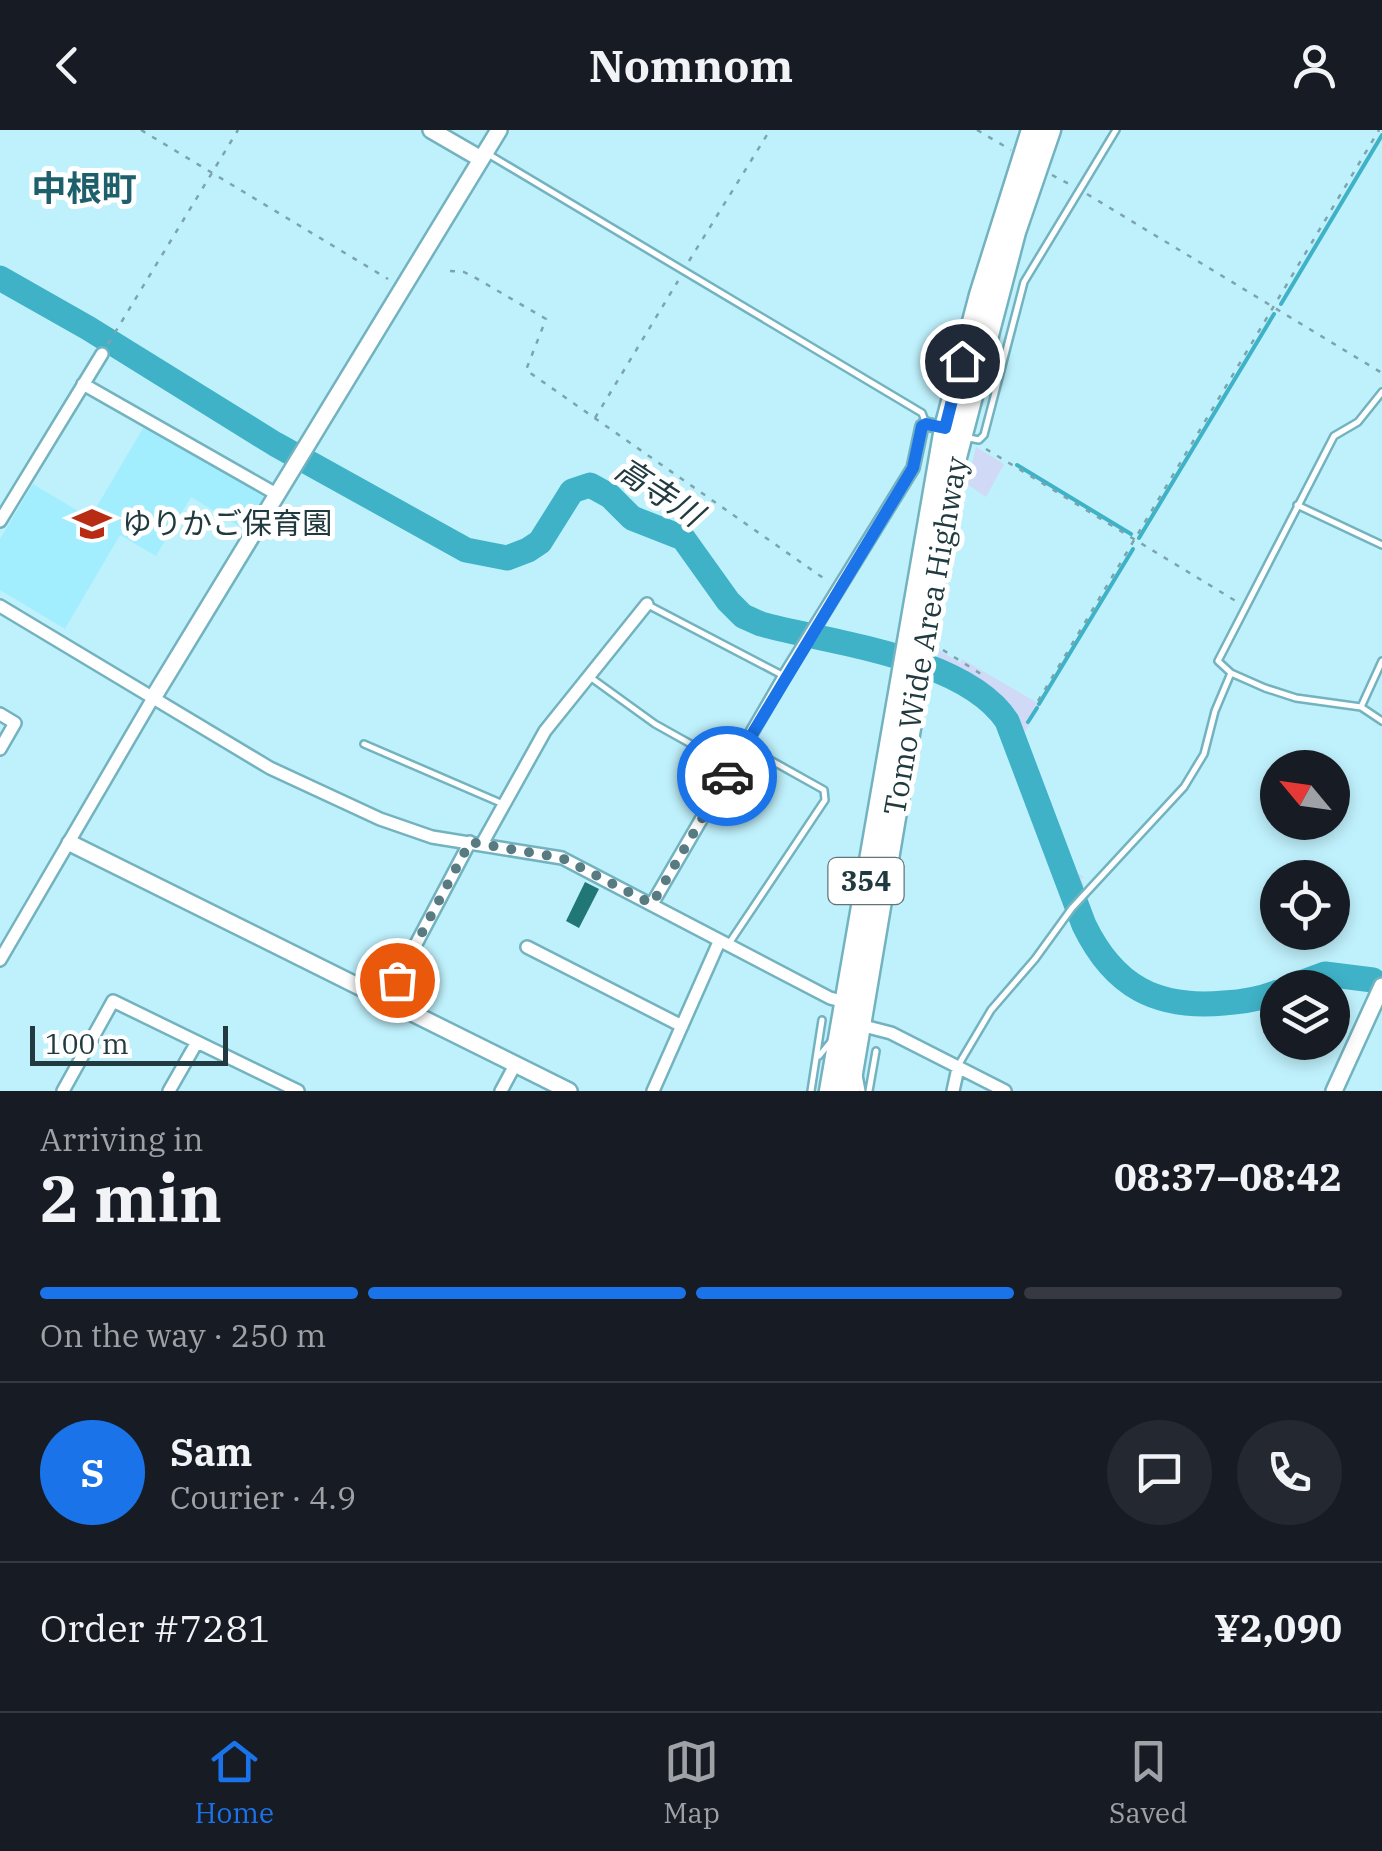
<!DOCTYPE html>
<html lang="en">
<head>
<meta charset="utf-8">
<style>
	:root { --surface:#171b24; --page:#242831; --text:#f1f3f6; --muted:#9ea1a6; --line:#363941; --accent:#1a73e8 }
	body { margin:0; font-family:"IBM Plex Serif","Noto Sans JP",serif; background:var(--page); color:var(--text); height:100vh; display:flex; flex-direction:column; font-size:38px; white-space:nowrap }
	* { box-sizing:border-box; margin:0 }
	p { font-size:32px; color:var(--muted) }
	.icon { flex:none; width:55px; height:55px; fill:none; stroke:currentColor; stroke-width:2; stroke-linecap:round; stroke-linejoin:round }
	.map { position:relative; height:961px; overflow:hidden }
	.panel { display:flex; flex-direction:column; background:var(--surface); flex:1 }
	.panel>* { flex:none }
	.needle { width:65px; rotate:299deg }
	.fabs { position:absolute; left:1260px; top:620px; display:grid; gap:20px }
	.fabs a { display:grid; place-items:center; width:90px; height:90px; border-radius:50%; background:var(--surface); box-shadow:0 5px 15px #0003; font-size:50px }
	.scale { position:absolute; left:30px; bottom:25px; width:198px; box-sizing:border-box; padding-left:10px; border:5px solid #203a3f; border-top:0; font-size:28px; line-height:35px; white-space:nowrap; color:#203a3f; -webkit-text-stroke:8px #fff; paint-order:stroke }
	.pin { position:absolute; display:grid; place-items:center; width:85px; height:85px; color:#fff; margin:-42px; border:5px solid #fff; border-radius:50%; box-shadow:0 2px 10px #0007 }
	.courier { position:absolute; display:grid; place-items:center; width:100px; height:100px; margin:-50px; border:8px solid #1a73e8; border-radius:50%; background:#fff; color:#222; box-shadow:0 2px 12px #0007 }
	.headline em { font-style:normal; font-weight:700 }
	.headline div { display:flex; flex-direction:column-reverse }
	.headline { display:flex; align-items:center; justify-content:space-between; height:170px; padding:0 40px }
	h1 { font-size:65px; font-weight:700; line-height:75px }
	.bar { display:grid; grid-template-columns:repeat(4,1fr); gap:15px 10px; align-content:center; height:120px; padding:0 40px }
	.bar i { height:12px; border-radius:8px; background:var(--line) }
	.bar .selected { background:var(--accent) }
	.bar p { grid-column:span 4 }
	.line { display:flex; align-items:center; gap:25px; padding:0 40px; border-top:2px solid var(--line) }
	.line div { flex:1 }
	.round { display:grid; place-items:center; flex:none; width:105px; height:105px; border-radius:52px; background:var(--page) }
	header { display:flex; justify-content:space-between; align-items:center; height:130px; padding:0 40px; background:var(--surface); font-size:45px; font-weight:700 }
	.dock { display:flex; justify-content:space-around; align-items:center; height:140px; border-top:2px solid var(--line); background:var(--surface); font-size:28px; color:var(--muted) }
	.dock a { display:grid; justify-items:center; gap:5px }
	.dock .selected { color:var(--accent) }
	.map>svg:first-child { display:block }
	.built { fill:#a3eefe }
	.green { fill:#d0d9f5 }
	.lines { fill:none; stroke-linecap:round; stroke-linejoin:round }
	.stream { stroke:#3fb2c7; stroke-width:4 }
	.river { stroke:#3fb2c7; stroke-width:25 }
	.building { fill:#217775 }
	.lane-casing { stroke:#73b2bf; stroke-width:10 }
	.street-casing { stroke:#73b2bf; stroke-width:16 }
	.secondary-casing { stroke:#73b2bf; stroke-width:20 }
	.highway-casing { stroke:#73b2bf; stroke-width:25 }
	.path { stroke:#7ca4ad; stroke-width:2.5; stroke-dasharray:5 8; stroke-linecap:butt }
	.lane { stroke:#fff; stroke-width:5 }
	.street { stroke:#fff; stroke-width:11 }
	.secondary { stroke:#fff; stroke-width:15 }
	.highway { stroke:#fff; stroke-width:20 }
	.done { stroke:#587a81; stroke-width:10; stroke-dasharray:0 18 }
	.route { stroke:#1a73e8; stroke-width:12 }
	.labels { text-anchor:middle; stroke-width:10; stroke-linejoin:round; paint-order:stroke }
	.shield { fill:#fff; stroke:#637579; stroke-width:2.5 }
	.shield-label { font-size:28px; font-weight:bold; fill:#203a3f }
	.poi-label { font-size:30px; fill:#203a3f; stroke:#fff; text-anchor:start }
	.street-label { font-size:30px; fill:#203a3f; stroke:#fff }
	.water-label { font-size:32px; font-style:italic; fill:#223b40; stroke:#fff }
	.quarter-label { font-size:35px; font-weight:bold; fill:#1e5f6c; stroke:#fff }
</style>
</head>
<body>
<header><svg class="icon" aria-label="back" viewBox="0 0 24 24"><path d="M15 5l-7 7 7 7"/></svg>Nomnom<svg class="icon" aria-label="person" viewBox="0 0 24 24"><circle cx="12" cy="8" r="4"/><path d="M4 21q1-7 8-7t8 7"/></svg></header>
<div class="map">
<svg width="1382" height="961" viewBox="0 0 1382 961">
	<rect width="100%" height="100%" fill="#bff1fc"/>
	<!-- built -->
	<path class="built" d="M146,293L268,366L247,401L191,367L156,426L120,405L65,499L0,460V409L33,354L90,388Z"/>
	<!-- green -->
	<path class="green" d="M976,317L1004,334L986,367L967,354Z
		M939,520L960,533L962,529L1041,575L1026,590L1030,594L1023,604L1077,743L1084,747L1081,749L1084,755L1079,759L1009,583C993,560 964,542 937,534Z"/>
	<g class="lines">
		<!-- stream -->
		<path class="stream" d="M1281,174L1382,5
			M1017,335L1131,404
			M1139,408L1274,184
			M1039,574L1133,419
			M1028,592L1037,578"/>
		<!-- river -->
		<path class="river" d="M0,148L88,198L275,314L466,420L507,428L528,420L540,412L572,361L590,355L610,366L632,388L683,408L728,471L743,486L761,494C831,513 965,527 1007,591L1084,795C1114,857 1157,879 1224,873C1242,872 1260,869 1278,862
			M1287,858L1325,844L1373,850"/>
	</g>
	<!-- building -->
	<path class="building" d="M585,752L599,759L579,798L566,791Z"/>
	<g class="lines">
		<!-- lane casing -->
		<g class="lane-casing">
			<path id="lane" d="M488,24L922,283L925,291
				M1382,262L1358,292L1334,306L1218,531L1231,543L1265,558L1296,568L1361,577L1382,591
				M969,308L979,310L984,305L1024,152L1116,0
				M1297,375L1382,415
				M650,476L782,545
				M590,547L655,594L732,637
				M1361,577L1382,531
				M364,614L503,674
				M730,812L825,670L824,660L747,617
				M819,926L833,909
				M959,934L991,880L1035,829L1072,778L1184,657L1204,624L1215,581L1231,543
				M859,945L862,961
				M811,961L822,890
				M869,961L876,921"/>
		</g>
		<!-- street casing -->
		<g class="street-casing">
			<path id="street" d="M83,254L278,365
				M0,391L102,224
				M0,476L270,638L380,689L432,707L562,728L830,868L845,872
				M0,584L15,593L0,619
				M482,714L545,601L647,474
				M652,774L784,547L913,338L922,296L926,294L945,298
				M527,817L682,896
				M0,830L153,568
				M397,876V850L470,712
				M860,895L891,903L1005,961
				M63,961L113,871L298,961
				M169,961L197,912
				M501,961L515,935
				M653,961L719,812
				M953,961L958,938"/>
		</g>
		<!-- secondary casing -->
		<g class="secondary-casing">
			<path id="secondary" d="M431,0L481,29
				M153,568L499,0
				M70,713L569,961
				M1334,961L1382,856"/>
		</g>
		<!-- highway casing -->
		<g class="highway-casing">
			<path id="highway" d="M830,961L945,298L980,165L1032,0
				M849,961L955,331L1015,102L1050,0"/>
		</g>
		<!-- path -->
		<path class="path" d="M141,0L388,149
			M977,0L1011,20
			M1052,45L1071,55
			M1087,64L1382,243
			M689,131L770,0
			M450,141L464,142L474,147L546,189L526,240L829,452
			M108,214L238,0
			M595,288L678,151
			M986,319L1239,473
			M943,520L981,544
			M1038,571L1379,0"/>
		<!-- lane -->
		<use href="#lane" class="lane"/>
		<!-- street -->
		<use href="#street" class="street"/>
		<!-- secondary -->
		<use href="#secondary" class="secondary"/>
		<!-- highway -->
		<use href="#highway" class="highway"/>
	</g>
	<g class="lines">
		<!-- done -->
		<path class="done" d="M397,850L470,712L562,728L652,774L727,646"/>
		<!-- route -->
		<path class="route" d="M727,646L913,338L922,296L926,294L945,298L962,231"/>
	</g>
	<!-- icons -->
	<defs>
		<g id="school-bare" transform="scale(3)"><path d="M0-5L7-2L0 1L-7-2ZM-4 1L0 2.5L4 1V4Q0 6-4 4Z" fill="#b82c13" stroke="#fff" stroke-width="2.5" paint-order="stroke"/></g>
	</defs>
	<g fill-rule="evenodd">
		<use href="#school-bare" x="92" y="394"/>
	</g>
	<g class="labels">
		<!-- shield labels -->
		<rect class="shield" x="828.5" y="728" width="75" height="46" rx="8"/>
		<g class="shield-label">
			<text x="866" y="761">354</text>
		</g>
		<!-- poi labels -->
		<g class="poi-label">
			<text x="122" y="404">ゆりかご保育園</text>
		</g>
		<!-- street labels -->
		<g class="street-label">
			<text transform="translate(926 506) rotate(-80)" y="10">Tomo Wide Area Highway</text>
		</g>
		<!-- water labels -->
		<g class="water-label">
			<text transform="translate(659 362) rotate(33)" y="11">高寺川</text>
		</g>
		<!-- quarter labels -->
		<g class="quarter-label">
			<text x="84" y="71">中根町</text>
		</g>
	</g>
</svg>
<div class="fabs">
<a><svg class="needle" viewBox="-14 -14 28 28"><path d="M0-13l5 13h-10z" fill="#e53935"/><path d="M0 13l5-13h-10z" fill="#9ea1a6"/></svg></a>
<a><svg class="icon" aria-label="locate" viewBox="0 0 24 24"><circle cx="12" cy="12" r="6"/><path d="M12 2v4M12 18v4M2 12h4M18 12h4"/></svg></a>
<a><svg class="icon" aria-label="layers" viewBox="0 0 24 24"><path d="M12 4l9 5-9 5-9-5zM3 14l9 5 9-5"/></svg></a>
</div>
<div class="scale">100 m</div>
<div class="pin" style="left:397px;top:850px;background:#ea580c"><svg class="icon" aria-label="bag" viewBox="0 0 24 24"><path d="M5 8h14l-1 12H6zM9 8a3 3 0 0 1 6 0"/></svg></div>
<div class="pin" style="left:962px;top:231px;background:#1f2937"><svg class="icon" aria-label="home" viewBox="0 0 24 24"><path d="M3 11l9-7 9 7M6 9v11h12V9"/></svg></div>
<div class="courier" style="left:727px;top:646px"><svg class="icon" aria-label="car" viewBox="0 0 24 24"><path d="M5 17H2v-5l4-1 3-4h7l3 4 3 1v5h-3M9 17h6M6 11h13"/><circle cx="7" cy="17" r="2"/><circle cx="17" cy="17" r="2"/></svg></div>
</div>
<section class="panel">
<div class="headline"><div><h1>2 min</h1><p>Arriving in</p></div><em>08:37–08:42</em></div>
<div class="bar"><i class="selected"></i><i class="selected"></i><i class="selected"></i><i></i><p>On the way · 250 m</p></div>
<div class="line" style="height:180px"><b class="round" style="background:var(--accent);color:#fff">S</b><div><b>Sam</b><p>Courier · 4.9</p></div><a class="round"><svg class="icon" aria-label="chat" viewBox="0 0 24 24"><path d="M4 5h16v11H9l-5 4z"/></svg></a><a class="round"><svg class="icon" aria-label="phone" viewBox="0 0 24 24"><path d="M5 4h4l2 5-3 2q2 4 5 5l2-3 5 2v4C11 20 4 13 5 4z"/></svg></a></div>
<div class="line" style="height:130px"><div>Order #7281</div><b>¥2,090</b></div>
</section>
<nav class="dock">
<a class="selected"><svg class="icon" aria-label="home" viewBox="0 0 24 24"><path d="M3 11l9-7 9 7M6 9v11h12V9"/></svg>Home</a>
<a><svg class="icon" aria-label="map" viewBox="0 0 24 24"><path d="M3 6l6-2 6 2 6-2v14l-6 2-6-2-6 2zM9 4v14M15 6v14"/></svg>Map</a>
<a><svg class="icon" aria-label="saved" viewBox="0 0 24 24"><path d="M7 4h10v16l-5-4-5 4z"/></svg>Saved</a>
</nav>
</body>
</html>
